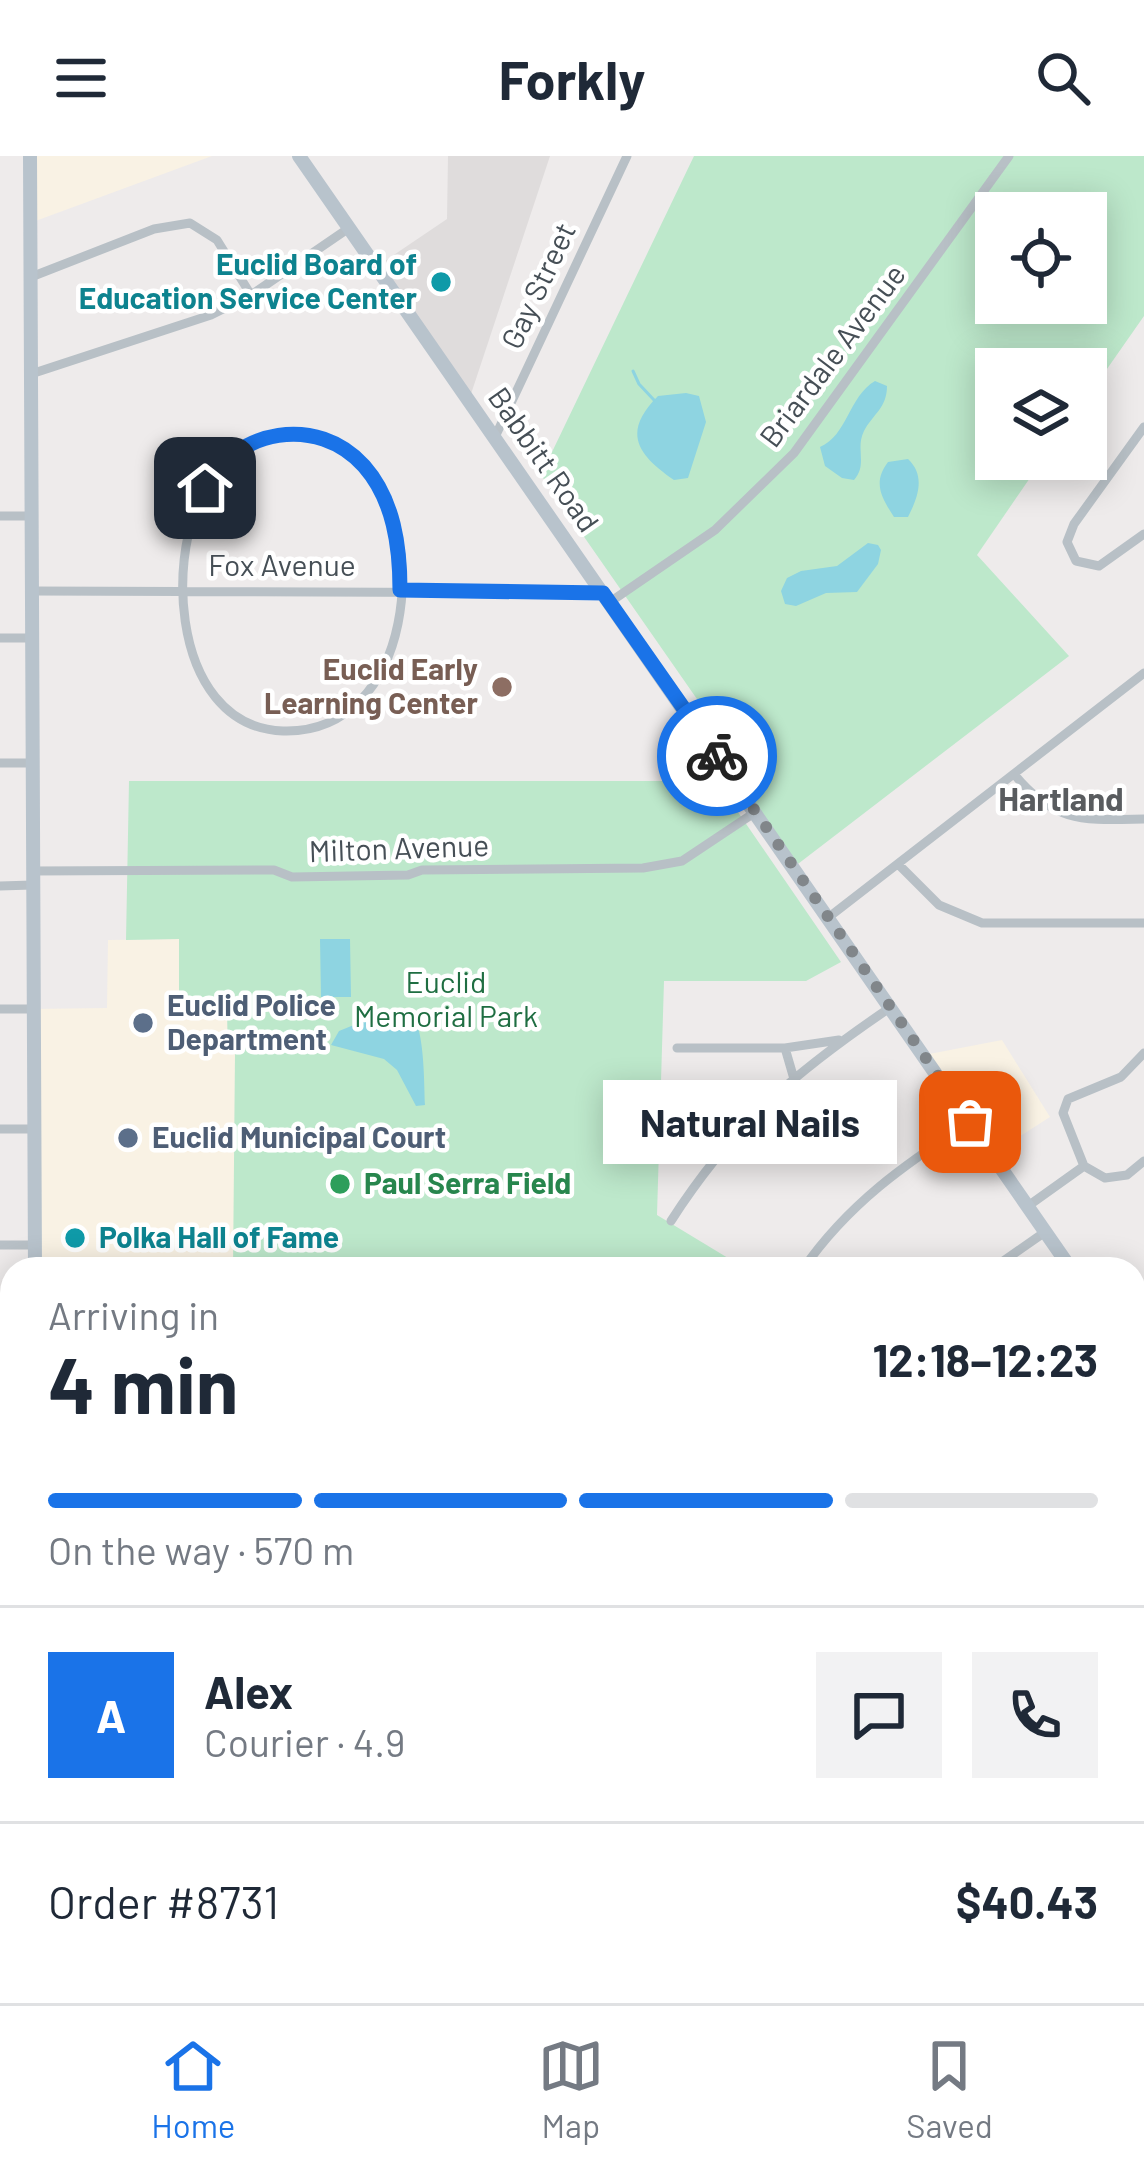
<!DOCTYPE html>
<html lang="en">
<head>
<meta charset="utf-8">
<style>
	:root { --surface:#fff; --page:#f2f2f3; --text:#1f2937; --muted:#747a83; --line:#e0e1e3; --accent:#1a73e8 }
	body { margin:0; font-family:Barlow,sans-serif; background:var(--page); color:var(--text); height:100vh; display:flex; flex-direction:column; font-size:45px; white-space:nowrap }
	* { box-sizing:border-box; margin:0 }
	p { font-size:39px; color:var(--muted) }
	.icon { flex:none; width:66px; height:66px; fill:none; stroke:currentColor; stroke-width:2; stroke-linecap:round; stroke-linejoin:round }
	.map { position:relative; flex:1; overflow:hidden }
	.details { position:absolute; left:0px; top:1101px; width:1146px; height:747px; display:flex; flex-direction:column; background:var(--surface); border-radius:36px 36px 0 0; box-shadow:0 6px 30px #0003 }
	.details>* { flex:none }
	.tools { position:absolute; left:975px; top:36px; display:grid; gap:24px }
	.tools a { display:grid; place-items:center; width:132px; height:132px; border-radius:0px; background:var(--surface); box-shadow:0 6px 30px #0003; font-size:60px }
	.pin { position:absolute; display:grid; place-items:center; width:102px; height:102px; color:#fff; margin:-51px; border-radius:24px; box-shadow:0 6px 18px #0006 }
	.courier { position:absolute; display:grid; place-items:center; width:120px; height:120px; margin:-60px; border:9px solid #1a73e8; border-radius:50%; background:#fff; color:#222; box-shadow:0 3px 15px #0007 }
	.bubble { position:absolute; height:84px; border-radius:0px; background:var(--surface); box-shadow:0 6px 30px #0003; font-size:39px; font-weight:700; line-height:84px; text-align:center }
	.headline em { font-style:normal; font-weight:700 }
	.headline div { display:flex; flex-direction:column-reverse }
	.headline { display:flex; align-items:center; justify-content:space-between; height:204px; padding:0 48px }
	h1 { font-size:78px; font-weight:700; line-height:90px }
	.bar { display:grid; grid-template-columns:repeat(4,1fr); gap:18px 12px; align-content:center; height:144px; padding:0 48px }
	.bar i { height:15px; border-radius:9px; background:var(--line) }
	.bar .on { background:var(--accent) }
	.bar p { grid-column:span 4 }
	.line { display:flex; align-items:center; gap:30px; padding:0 48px; border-top:3px solid var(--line) }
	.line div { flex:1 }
	.round { display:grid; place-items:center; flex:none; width:126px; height:126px; border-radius:0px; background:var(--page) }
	header { display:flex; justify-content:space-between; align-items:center; height:156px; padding:0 48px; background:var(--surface); font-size:54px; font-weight:700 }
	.dock { display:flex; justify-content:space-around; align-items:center; height:168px; border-top:3px solid var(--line); background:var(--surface); font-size:33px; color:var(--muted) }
	.dock a { display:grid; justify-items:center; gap:6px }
	.dock .on { color:var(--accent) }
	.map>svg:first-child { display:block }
	.commercial { fill:#f9f2e4 }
	.education { fill:#dfdcdc }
	.green { fill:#bde8cb; fill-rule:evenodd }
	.water { fill:#8ed4e1 }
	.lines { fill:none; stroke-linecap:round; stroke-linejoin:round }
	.stream { stroke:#8ed4e1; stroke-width:3 }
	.highway-casing { stroke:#738ca1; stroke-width:20 }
	.street { stroke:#b8c0c6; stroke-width:9 }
	.secondary { stroke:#b8c3cc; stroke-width:14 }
	.highway { stroke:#87a0b5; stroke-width:16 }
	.done { stroke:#81868a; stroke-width:12; stroke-dasharray:0 21.6 }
	.route { stroke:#1a73e8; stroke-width:15 }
	.culture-dot { fill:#0f9aa8; stroke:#fff; stroke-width:4.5 }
	.education-dot { fill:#8d6e63; stroke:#fff; stroke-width:4.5 }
	.service-dot { fill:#5c6f8a; stroke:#fff; stroke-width:4.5 }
	.leisure-dot { fill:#2e9e5b; stroke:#fff; stroke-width:4.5 }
	.labels { text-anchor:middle; stroke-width:9; stroke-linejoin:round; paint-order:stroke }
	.culture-label { font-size:30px; font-weight:bold; fill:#0d838f; stroke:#fff; text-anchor:end }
	.street-label { font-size:30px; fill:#464f56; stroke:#fff }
	.education-label { font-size:30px; font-weight:bold; fill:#785e54; stroke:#fff; text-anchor:end }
	.park-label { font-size:30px; fill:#1f6e42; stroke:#fff }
	.service-label { font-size:30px; font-weight:bold; fill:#4e5e75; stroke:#fff; text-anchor:start }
	.leisure-label { font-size:30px; font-weight:bold; fill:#27864d; stroke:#fff; text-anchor:start }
	.neighbourhood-label { font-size:33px; font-weight:bold; fill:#595c5f; stroke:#fff }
</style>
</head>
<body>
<header><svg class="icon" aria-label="menu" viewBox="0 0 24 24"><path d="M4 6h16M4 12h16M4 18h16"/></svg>Forkly<svg class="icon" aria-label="search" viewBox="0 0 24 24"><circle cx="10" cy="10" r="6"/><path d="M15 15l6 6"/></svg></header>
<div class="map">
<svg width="1144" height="1847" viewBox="0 0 1144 1847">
	<rect width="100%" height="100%" fill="#eeebeb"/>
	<!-- commercial -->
	<path class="commercial" d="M30,0H212L30,67Z
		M179,783L227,854L228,897H235L234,1113H35L32,853L107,852L108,784Z
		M1002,884L1050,961L992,998L924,899Z
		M0,1737H12V1836H124V1847H0Z"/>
	<!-- education -->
	<path class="education" d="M448,0H550L469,244L376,111L447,63Z"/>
	<!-- green -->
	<path class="green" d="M694,0H1144V160L1086,243V213H996V303H1043L977,399L1069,500L794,711L748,647L761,635L541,319ZM996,57H1086V147H996Z
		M707,611L841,806L806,825H664L657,1059L728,1102L722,1113H233L235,898L228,897L227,855H179V783L126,784L129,625H663Z"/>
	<!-- water -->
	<path class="water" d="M875,225L887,230C887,252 873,258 864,275C855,293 868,308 854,324L842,322L825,310L820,291C847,280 849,240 875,225Z
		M686,237L699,240L706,266L688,322L674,324C638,299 621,277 658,240Z
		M908,303C926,320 918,341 908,361H894C882,342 872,327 888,306Z
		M868,387L878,389L881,394L878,408L857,436L826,437L796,450L785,448L781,435L787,422L801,415L837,410Z
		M320,783H350L351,841H321Z
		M391,854C396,854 407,852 411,857C425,872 424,929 425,949L416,950L397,914L384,903L331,889L339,875Z"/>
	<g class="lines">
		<!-- stream -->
		<path class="stream" d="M633,215L639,228L654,244"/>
		<!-- highway casing -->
		<g class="highway-casing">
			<path id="highway" d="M1126,1847L1144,1833"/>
		</g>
		<!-- street -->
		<path class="street" d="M31,121L154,73L190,67L217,84L251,139
			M31,218L211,159L251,139L349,72
			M1144,271L1074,368L1067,386L1076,405L1099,410L1144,378
			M286,277C314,279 338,286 360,306C433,374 414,579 283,575C166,571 160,376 221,307C237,290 263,281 286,277Z
			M495,281L627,0
			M0,360H33
			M32,435L603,437
			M610,446L715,374L794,297L1009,0
			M0,482H31
			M0,607H31
			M1014,618C1055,668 1084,664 1144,663
			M899,709L939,749L982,767H1144
			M32,715L274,714L292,721L408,719L422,714L643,712L682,705L754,657
			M0,730L32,729
			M829,761L1144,517
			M0,853H32
			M677,892H785L839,884
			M785,892L794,923
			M1144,897L1121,921L1068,943L1063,957L1084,1010L1105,1022L1127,1019L1144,1005
			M0,973H34
			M1028,1050L1084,1010
			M671,1065C734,967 795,916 891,851
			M0,1089H35
			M803,1113C848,1048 905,1008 970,966
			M992,1113L1045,1076
			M0,1194H12
			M0,1302H12
			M0,1406H12
			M0,1515H12
			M0,1624H12
			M0,1737H12
			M1139,1795L1138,1398L1144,1369
			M732,1836V1847
			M878,1836L881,1847
			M1020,1836L1023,1847
			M443,1847V1836"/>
		<!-- secondary -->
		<path class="secondary" d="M30,0L35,1113
			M299,0L1071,1113
			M1134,1205L1144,1219
			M1134,1799L1144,1791
			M37,1836V1847
			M1076,1847L1089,1836"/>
		<!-- highway -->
		<use href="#highway" class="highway"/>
	</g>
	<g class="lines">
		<!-- done -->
		<path class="done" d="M717,600L970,966"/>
		<!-- route -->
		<path class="route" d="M205,332C236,273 317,258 364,310C394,344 400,391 400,434L603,437L717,600"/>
	</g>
	<!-- markers -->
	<g class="culture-dot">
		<circle cx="441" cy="126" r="12"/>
		<circle cx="75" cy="1082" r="12"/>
	</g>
	<circle class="education-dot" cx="502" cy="531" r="12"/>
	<g class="service-dot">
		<circle cx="143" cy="867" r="12"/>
		<circle cx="128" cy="982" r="12"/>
	</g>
	<circle class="leisure-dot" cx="340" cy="1028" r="12"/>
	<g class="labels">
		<!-- culture labels -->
		<g class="culture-label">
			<text x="417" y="119">Euclid Board of<tspan x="417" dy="34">Education Service Center</tspan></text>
			<text x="99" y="1092" text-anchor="start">Polka Hall of Fame</text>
		</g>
		<!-- street labels -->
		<g class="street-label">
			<text transform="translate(539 130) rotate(-65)" y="10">Gay Street</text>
			<text transform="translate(833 200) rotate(-53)" y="10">Briardale Avenue</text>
			<text transform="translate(543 304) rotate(55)" y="10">Babbitt Road</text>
			<text x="282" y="420">Fox Avenue</text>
			<text transform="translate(399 693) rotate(-2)" y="10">Milton Avenue</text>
		</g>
		<!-- education labels -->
		<g class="education-label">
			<text x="478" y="524">Euclid Early<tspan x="478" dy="34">Learning Center</tspan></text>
		</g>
		<!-- park labels -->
		<g class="park-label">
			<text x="446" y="837">Euclid<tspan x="446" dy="34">Memorial Park</tspan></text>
		</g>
		<!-- service labels -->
		<g class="service-label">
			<text x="167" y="860">Euclid Police<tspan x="167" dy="34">Department</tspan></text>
			<text x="152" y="992">Euclid Municipal Court</text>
		</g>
		<!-- leisure labels -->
		<g class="leisure-label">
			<text x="364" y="1038">Paul Serra Field</text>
		</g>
		<!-- neighbourhood labels -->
		<g class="neighbourhood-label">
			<text x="1061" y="655">Hartland</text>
		</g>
	</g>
</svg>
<div class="tools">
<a><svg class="icon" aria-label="locate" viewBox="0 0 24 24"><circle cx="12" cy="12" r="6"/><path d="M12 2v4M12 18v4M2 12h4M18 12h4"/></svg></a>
<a><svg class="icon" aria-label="layers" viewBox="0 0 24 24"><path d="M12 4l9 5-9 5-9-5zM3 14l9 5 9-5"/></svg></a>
</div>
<div class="pin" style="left:970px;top:966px;background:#ea580c"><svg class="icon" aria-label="bag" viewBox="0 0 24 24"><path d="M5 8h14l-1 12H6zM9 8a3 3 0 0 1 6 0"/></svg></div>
<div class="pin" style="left:205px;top:332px;background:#1f2937"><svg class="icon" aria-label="home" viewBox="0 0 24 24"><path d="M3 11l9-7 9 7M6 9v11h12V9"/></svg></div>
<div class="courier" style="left:717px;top:600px"><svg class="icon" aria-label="bike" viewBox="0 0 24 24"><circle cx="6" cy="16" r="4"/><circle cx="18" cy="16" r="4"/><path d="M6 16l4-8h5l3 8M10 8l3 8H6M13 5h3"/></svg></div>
<div class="bubble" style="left:603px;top:924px;width:294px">Natural Nails</div>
<section class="details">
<div class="headline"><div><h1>4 min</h1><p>Arriving in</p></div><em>12:18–12:23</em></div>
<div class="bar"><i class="on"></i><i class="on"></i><i class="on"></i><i></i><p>On the way · 570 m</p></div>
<div class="line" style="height:216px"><b class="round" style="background:var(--accent);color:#fff">A</b><div><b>Alex</b><p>Courier · 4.9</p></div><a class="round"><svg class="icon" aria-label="chat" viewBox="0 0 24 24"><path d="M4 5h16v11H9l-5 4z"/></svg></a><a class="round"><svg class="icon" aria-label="phone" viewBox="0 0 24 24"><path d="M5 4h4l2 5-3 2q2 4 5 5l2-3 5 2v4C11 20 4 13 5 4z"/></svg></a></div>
<div class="line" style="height:156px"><div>Order #8731</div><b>$40.43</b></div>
</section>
</div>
<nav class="dock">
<a class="on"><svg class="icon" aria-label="home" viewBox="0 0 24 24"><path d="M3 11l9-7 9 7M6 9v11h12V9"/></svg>Home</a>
<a><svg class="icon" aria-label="map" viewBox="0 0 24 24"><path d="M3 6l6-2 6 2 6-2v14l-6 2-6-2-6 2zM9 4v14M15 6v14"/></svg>Map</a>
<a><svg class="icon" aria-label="saved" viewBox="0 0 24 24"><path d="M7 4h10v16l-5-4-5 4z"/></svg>Saved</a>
</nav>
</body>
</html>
